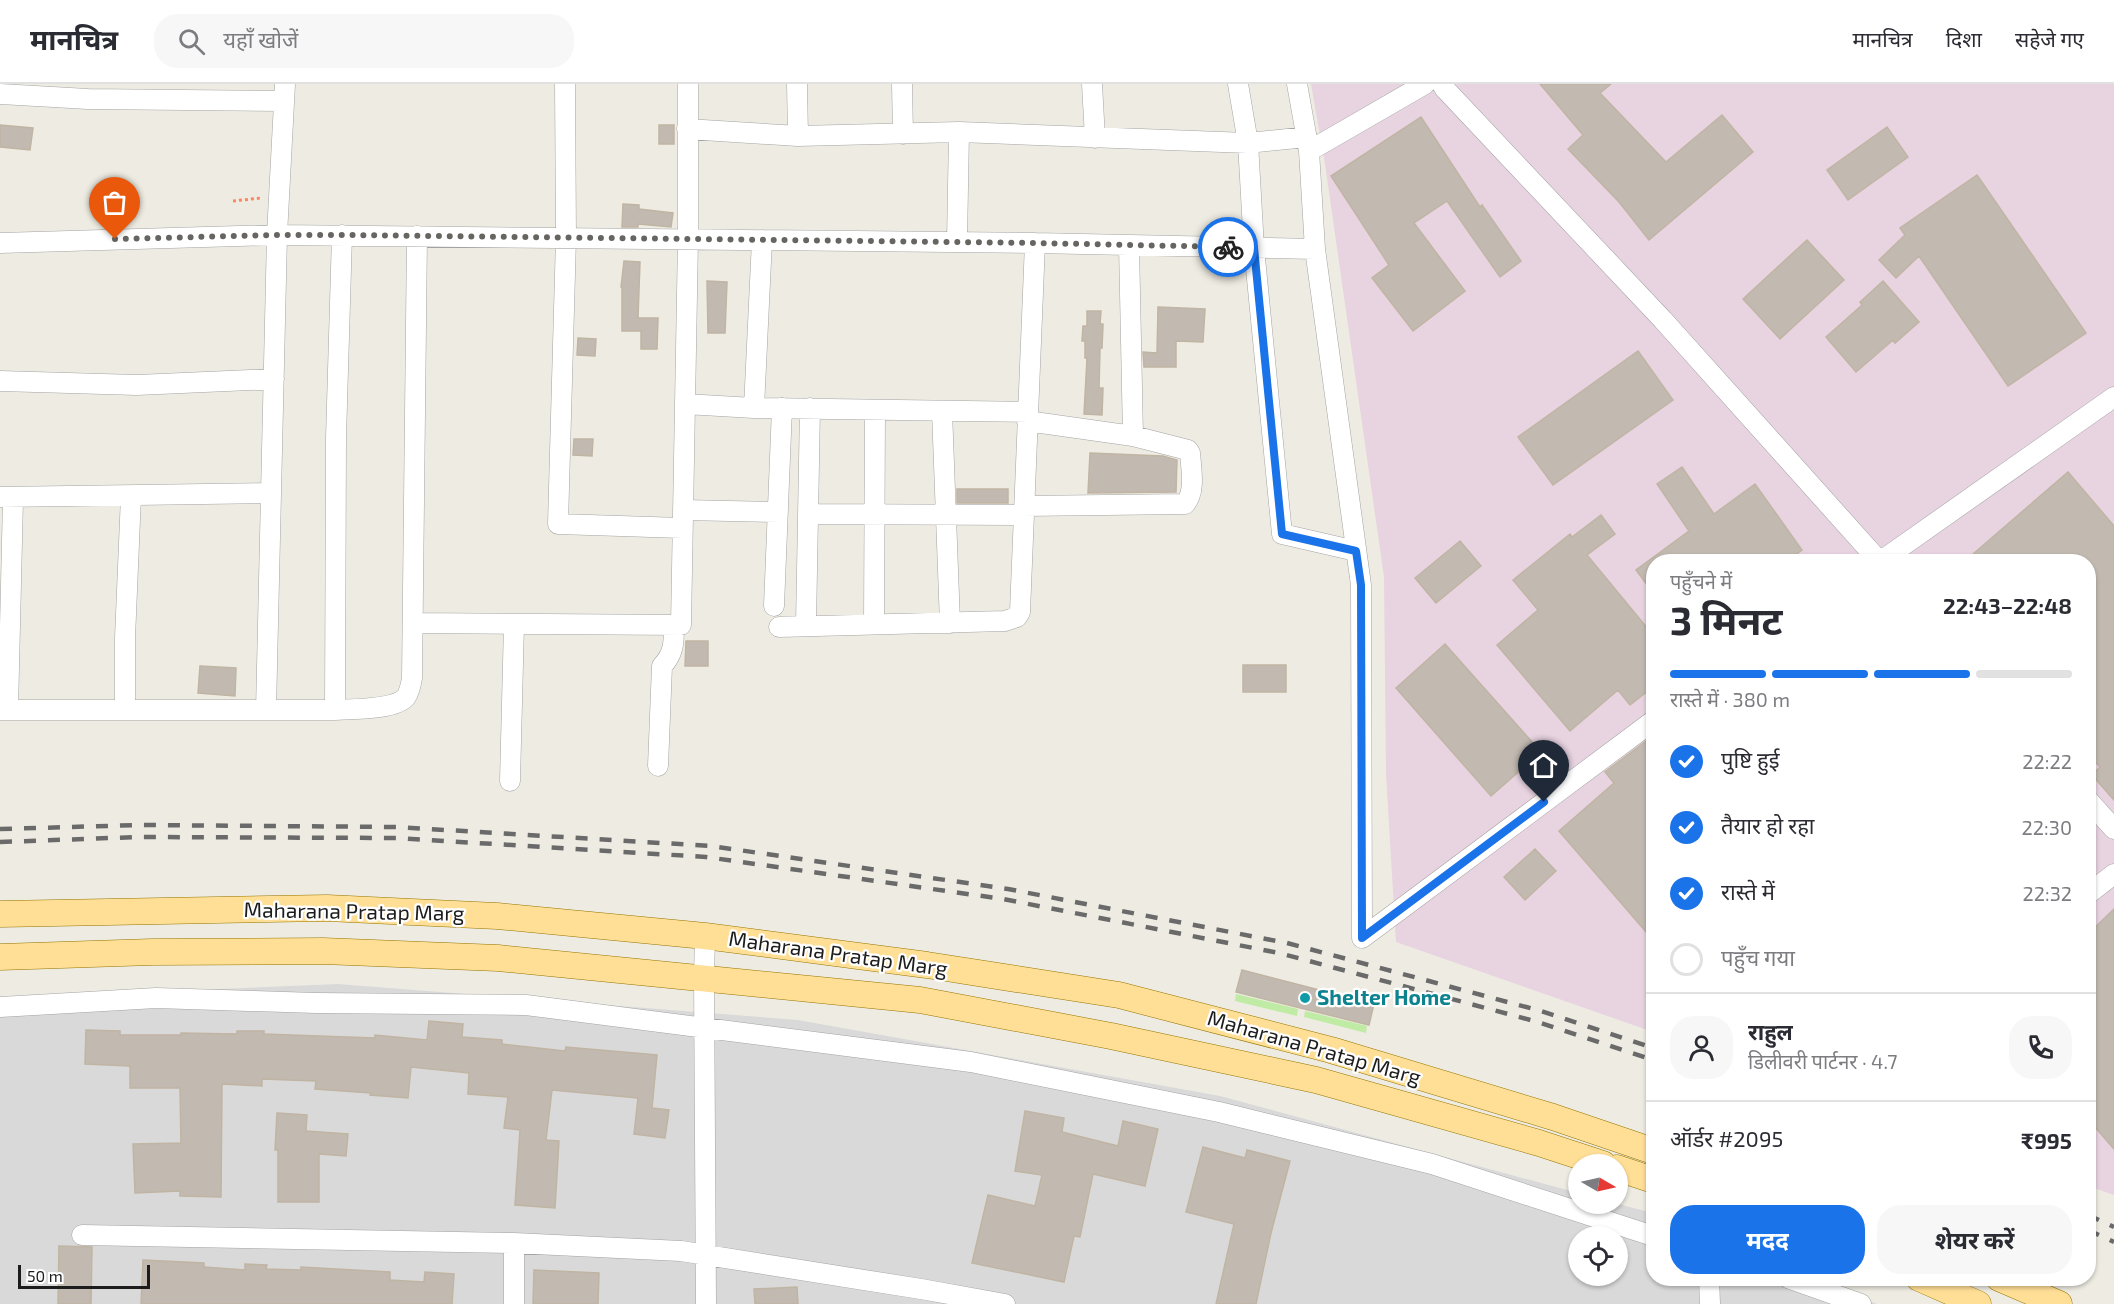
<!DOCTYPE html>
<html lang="hi">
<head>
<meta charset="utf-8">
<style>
	:root { --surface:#fff; --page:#f7f7f7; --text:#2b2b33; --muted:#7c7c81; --line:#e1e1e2; --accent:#1a73e8 }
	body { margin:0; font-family:"Exo 2","Noto Sans Devanagari",sans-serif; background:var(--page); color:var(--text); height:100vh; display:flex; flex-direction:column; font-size:22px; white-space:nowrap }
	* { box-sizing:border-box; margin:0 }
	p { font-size:20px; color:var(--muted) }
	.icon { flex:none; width:33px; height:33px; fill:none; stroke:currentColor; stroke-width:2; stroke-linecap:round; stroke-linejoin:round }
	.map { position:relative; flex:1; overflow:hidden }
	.side { position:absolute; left:1646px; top:470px; width:450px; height:732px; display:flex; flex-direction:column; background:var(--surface); border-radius:24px; box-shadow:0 2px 4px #0004 }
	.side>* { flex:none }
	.needle { width:39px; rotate:99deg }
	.buttons { position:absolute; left:1568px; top:1070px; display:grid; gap:12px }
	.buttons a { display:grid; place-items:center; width:60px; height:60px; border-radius:50%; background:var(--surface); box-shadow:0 2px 4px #0004; font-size:30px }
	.scale { position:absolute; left:18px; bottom:15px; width:132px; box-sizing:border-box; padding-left:6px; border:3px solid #1c1c1c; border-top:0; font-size:16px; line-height:21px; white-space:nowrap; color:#1c1c1c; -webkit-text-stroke:4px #fff; paint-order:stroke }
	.pin { position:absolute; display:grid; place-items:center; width:51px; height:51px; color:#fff; margin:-62px -26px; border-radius:50% 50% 50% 0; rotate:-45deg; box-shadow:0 0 6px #0007 }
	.pin .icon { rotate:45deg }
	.courier { position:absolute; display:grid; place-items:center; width:60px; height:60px; margin:-30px; border:4px solid #1a73e8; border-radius:50%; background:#fff; color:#222; box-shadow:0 2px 8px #0007 }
	.overview em { font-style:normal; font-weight:700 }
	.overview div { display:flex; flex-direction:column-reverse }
	.overview { display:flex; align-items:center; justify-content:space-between; height:102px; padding:0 24px }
	h1 { font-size:39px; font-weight:700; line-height:45px }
	.bar { display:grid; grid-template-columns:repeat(4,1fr); gap:9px 6px; align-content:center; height:72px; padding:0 24px }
	.bar i { height:8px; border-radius:4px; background:var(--line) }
	.bar .selected { background:var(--accent) }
	.bar p { grid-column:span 4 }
	.line { display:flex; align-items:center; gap:15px; padding:0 24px; border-top:2px solid var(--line) }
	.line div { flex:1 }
	.round { display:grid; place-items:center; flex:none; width:63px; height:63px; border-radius:24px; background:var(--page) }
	ol { padding:0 24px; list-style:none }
	li { display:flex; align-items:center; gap:18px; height:66px }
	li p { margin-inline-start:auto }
	li .icon { padding:6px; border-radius:50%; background:var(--accent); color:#fff; stroke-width:4 }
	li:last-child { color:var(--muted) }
	li i { width:33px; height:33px; border:3px solid var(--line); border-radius:50% }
	.primary-button { display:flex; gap:12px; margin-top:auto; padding:12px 24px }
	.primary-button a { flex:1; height:69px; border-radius:24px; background:var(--accent); color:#fff; font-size:24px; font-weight:700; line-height:69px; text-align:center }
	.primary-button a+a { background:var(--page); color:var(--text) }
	header { display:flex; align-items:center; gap:36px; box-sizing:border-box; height:84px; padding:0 30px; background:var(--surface); border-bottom:2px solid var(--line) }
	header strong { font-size:28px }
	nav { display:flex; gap:33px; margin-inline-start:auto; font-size:21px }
	.search { width:420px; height:54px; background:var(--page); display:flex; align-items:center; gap:15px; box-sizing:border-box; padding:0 21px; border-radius:24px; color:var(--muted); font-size:22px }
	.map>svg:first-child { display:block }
	.residential { fill:#dad9d9; fill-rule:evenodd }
	.industrial { fill:#e8d3e1 }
	.grass { fill:#bfeba5 }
	.building { fill:#c2bab1; stroke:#c0b4a3; stroke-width:1.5 }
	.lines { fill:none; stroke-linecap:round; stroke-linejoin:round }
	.minor-casing { stroke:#a3a3a3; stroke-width:21 }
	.major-casing { stroke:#957600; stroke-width:27 }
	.path { stroke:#fe8562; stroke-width:3; stroke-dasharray:3 3; stroke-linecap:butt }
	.minor { stroke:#fff; stroke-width:20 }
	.major { stroke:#ffde96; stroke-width:26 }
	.rail { stroke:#6a6a6a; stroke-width:4.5; stroke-dasharray:12 12; stroke-linecap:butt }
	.done { stroke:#666561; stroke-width:6; stroke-dasharray:0 10.8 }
	.route { stroke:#1a73e8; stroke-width:8 }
	.culture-dot { fill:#0f9aa8; stroke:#fff; stroke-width:2 }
	.labels { text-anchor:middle; stroke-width:4.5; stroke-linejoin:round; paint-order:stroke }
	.street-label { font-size:21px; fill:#1c1c1c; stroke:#fff }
	.culture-label { font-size:21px; font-weight:bold; fill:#0d838f; stroke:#fff; text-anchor:start }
</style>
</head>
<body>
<header>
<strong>मानचित्र</strong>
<div class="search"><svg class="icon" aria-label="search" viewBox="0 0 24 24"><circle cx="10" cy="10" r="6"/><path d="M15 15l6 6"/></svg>यहाँ खोजें</div>
<nav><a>मानचित्र</a><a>दिशा</a><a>सहेजे गए</a></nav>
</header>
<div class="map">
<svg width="2114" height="1220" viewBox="0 0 2114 1220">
	<rect width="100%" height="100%" fill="#eeece2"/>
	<!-- residential -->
	<path class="residential" d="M338,900L798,936L1220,1012L1578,1109V1119H1614L1653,1129V1194H1817L1877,1220H0V914ZM1578,1152H1617V1191H1578Z"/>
	<!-- industrial -->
	<path class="industrial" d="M1311,0H2114V1111L2088,1102V477H1653V948L1396,858L1386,690L1384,493L1325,80Z"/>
	<!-- grass -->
	<path class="grass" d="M1236,910L1298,925L1297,932L1235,917Z
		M1305,927L1367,942L1366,949L1304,933Z"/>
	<!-- building -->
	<path class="building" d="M1540,0H1611L1600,9L1666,78L1722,31L1753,68L1649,156L1619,118L1568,65L1583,51Z
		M1421,33L1480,123L1482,121L1521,177L1500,193L1447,117L1414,139L1465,207L1413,247L1372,194L1389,181L1331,92Z
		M0,41L33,44L30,66L0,63Z
		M659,41H674V60H659Z
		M1887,43L1908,73L1848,116L1827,86Z
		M1977,91L2086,249L2008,302L1919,172L1896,194L1879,176L1905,151L1900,144Z
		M623,120L639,121V125L673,129L671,143L638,140V143H622Z
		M1807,156L1844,196L1780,255L1743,215Z
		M624,177L640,178L638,234H658L657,265H641V247H622V204L621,203Z
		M707,197L727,198L725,249H708Z
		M1883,197L1919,238L1895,259L1893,256L1856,288L1826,253L1862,221L1860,218Z
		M1158,223L1205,225L1203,258L1176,257V283H1144L1143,268L1157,269Z
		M1087,227H1101L1100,240H1103L1102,264H1100L1099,304H1103L1102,331L1084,330L1087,274H1085V257H1082L1083,242H1087Z
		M578,254L596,255L595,272L577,271Z
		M1638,267L1673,316L1553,401L1518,353Z
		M574,355H593L592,372L573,371Z
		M1090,369L1163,372L1177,376L1176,408L1088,409Z
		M1682,383L1714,430L1755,400L1802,466L1787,477H1653V509L1636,486L1689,447L1657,400Z
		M2068,388L2114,442V716L2092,691L2100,683L2088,670V477H1965Z
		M957,405H1008V419H957Z
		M1601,431L1615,450L1587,471L1653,551V603L1630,621L1618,606L1570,647L1497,561L1538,526L1513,496L1570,450L1572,453Z
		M1460,457L1481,482L1436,519L1415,494Z
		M686,557H708V582H685Z
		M1445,560L1541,668L1491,712L1396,604Z
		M1243,581H1286V608H1243Z
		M200,582L236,584L235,612L198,609Z
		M1653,652V856L1559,747L1614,699L1605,688Z
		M1535,765L1556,787L1525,816L1504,793Z
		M2114,825V1065L2088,1035V850Z
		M1242,886L1374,920L1369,941L1236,908Z
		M429,937L463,940L462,953L502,956V960L565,967L566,963L657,971L652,1024L669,1026L665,1054L634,1050L638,1014L552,1006L546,1056L559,1057L555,1124L515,1121L520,1046L504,1044L508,1013L468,1010L469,989L411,983L408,1014L370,1011L371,1009L315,1005L316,997L262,995V1002L222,1000L221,1113L180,1112V1107L135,1109L133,1060L181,1059L180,1004H130V982L85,980L86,946L120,947V951H181V949L237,950V947H264V950L375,954V951L427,956Z
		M1025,1027L1064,1034L1062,1048L1118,1062L1123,1037L1158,1045L1145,1102L1093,1090L1080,1153L1074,1152L1064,1198L972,1179L988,1111L1035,1122L1042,1091L1015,1087Z
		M277,1029L307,1031L306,1047L348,1050L346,1072L319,1070V1118H278V1066H275Z
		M1203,1063L1245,1074L1247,1066L1290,1077L1271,1149L1256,1220H1216L1234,1140L1186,1128Z
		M59,1162L92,1163L91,1220H58Z
		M143,1176L204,1179V1183L245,1186V1180L267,1181L266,1185L301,1186V1183L390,1188V1196L424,1198L425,1188L454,1190L452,1220H141Z
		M534,1186L599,1189L598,1220H533Z
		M797,1203L798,1220H755L754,1205Z"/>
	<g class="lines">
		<!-- minor casing -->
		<g class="minor-casing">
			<path id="minor" d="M565,0L566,154L558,440L682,444
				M797,0L798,52
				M902,0L903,50
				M1092,0L1095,54
				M1238,0L1248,59L1254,164L1282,450L1356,467
				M1297,0L1309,67L1315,165L1361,501L1362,854
				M1442,0L1445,5L1663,236L1879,477
				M0,10L88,15L283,17
				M687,45L798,52L959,48L1248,59L1307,53
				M1309,67L1425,0
				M957,158L959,48
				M0,159L277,151L1035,159L1315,165
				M0,297L137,301L274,295
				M685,320L754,324L1028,328
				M754,324L762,156
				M942,327L950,539
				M1027,337L1133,352L1129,161
				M0,413L271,409
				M1024,422L1185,420C1196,408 1191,384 1190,369L1188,366L1133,352
				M683,426L778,428
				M808,430L1024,431
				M1881,477L2114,313
				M774,522L782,324
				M414,539L681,541L688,155V0
				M874,540L875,326
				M806,541L810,324
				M779,543L1005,537L1017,533L1020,528L1035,159
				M0,626H335C352,625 395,626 406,613C410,607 411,600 412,594L417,152
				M8,626L13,415
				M125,626V554L131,412
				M266,626L277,151L285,0
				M335,626L336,354L342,151
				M658,682L662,582C674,570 674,558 674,541
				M510,697L514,540
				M2088,716L2114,745
				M2088,810L2114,790
				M705,852L704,893L706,1220
				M1362,854L1653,637
				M0,923L156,914L316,919L526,921L971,978L1219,1028L1432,1080L1653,1152
				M82,1151L514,1159L681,1167L921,1205L1005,1220
				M1709,1194L1710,1220
				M1788,1194L1861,1220
				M514,1220V1159"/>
		</g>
		<!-- major casing -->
		<g class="major-casing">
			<path id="major" d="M0,830L327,824L497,832L705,852L927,881L1119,911L1331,966L1553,1033L1653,1067
				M0,873L152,868L323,867L498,874L920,916L1111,952L1316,996L1539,1059L1603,1080
				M1617,1084L1653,1096
				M1919,1194L1978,1220
				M1999,1194L2059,1220"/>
		</g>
		<!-- path -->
		<path class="path" d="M233,117L261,114"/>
		<!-- minor -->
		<use href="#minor" class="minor"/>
		<!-- major -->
		<use href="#major" class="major"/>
		<!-- rail -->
		<path class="rail" d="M0,745L140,741L396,743L711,762L1008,805L1287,859L1541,927L1653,964
			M0,758L139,753L396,754L706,773L1003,815L1279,869L1538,938L1653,976
			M2088,1131L2114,1143
			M2088,1146L2114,1158"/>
	</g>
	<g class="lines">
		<!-- done -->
		<path class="done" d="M115,155L277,151H342L1035,159L1228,163"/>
		<!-- route -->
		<path class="route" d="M1228,163L1254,164L1282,450L1356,467L1361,501L1362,854L1544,718"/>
	</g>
	<!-- markers -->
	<circle class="culture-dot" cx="1305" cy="914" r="6"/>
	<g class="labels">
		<!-- street labels -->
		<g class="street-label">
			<text transform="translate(354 828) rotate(1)" y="7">Maharana Pratap Marg</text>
			<text transform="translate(838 870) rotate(8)" y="7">Maharana Pratap Marg</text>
			<text transform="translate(1314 964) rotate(16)" y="7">Maharana Pratap Marg</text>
		</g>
		<!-- culture labels -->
		<g class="culture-label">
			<text x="1317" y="921">Shelter Home</text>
		</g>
	</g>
</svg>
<div class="buttons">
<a><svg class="needle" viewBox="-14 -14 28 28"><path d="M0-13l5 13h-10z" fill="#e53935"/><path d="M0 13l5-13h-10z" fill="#7c7c81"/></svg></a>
<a><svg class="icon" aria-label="locate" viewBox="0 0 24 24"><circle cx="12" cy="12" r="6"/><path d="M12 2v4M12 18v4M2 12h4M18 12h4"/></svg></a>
</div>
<div class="scale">50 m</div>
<div class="pin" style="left:115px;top:155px;background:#ea580c"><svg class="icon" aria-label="bag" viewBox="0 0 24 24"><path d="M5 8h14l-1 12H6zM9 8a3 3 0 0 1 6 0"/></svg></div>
<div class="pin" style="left:1544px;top:718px;background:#1f2937"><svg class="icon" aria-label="home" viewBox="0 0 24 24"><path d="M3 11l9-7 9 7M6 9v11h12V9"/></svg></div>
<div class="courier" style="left:1228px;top:163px"><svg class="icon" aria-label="bike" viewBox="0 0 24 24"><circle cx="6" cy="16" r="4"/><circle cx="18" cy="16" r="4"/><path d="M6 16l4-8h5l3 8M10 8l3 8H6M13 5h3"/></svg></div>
<section class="side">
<div class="overview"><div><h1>3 मिनट</h1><p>पहुँचने में</p></div><em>22:43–22:48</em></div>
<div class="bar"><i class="selected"></i><i class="selected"></i><i class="selected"></i><i></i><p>रास्ते में · 380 m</p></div>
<ol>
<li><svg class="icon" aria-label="check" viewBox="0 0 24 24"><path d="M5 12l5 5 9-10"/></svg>पुष्टि हुई<p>22:22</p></li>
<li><svg class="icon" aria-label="check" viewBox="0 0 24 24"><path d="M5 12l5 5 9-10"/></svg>तैयार हो रहा<p>22:30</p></li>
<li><svg class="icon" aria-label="check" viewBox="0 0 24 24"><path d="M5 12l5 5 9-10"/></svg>रास्ते में<p>22:32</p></li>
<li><i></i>पहुँच गया</li>
</ol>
<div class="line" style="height:108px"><a class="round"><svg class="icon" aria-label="person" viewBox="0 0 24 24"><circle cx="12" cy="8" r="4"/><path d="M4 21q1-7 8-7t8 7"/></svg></a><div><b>राहुल</b><p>डिलीवरी पार्टनर · 4.7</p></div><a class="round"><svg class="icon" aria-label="phone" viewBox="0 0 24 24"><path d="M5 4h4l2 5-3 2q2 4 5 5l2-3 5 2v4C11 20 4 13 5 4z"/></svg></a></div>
<div class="line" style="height:78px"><div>ऑर्डर #2095</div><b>₹995</b></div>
<div class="primary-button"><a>मदद</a><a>शेयर करें</a></div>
</section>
</div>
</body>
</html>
